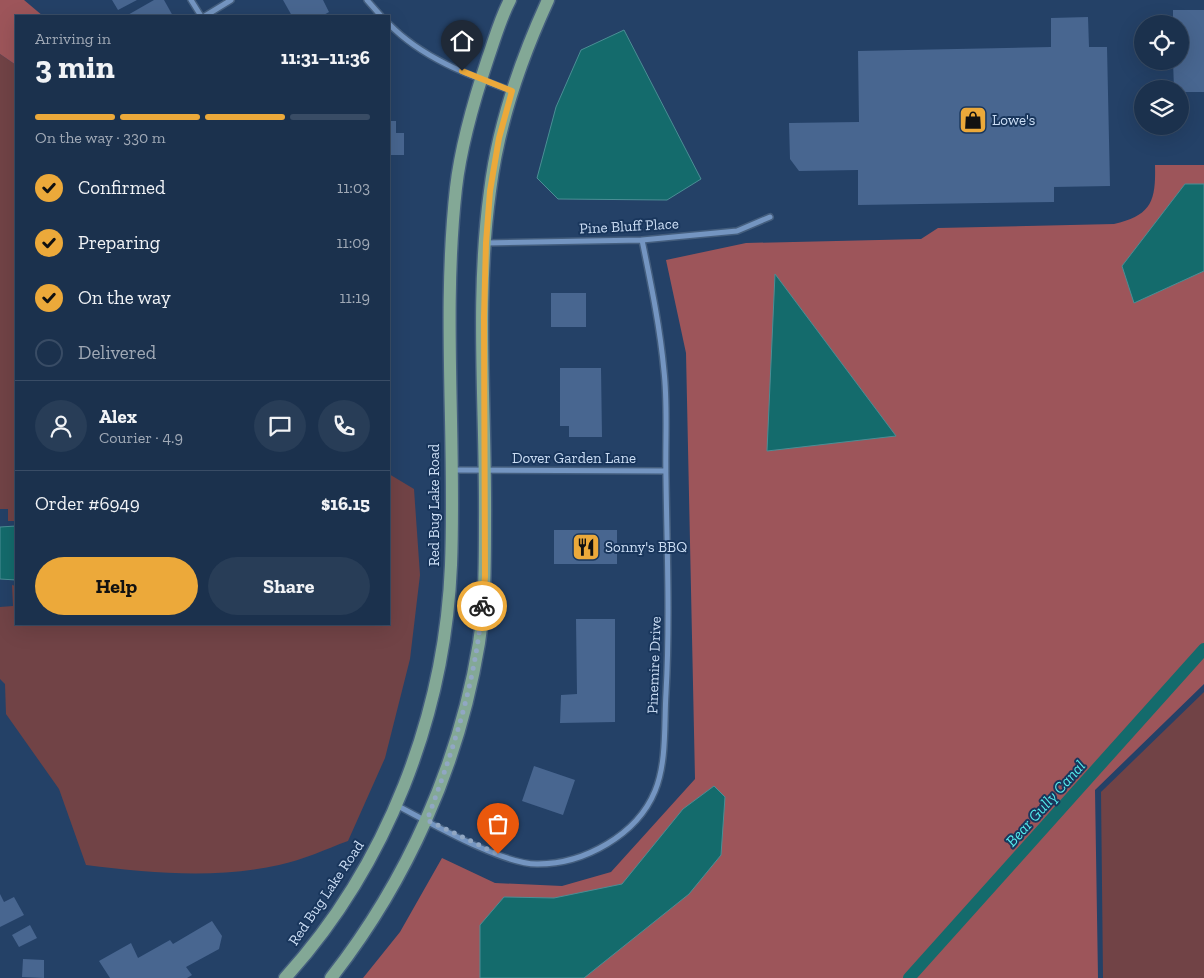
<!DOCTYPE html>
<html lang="en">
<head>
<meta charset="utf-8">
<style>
	:root { --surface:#1b314d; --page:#283d57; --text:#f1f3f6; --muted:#a0a9b6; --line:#394c65; --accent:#eca93a }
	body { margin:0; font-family:"Zilla Slab",serif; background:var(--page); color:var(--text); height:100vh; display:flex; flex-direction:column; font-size:19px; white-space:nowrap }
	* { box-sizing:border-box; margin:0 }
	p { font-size:16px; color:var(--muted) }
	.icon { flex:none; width:28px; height:28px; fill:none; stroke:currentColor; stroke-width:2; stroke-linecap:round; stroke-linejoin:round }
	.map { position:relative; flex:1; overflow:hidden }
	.sheet { position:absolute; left:15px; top:15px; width:375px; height:610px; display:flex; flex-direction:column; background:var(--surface); border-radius:0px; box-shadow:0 5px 20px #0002,0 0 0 1px var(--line) }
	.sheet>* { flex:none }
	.buttons { position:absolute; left:1134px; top:15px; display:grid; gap:10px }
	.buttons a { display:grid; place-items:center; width:55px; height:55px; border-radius:50%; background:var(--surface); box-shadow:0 5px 20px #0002,0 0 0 1px var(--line); font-size:25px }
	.pin { position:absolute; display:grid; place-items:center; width:42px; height:42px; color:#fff; margin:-51px -21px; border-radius:50% 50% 50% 0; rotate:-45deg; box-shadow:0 0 5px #0007 }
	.pin .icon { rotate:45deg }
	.courier { position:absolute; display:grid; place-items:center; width:50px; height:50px; margin:-25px; border:4px solid #eca93a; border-radius:50%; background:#fff; color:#222; box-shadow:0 1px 6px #0007 }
	.overview em { font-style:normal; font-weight:700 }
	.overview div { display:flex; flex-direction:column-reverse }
	.overview { display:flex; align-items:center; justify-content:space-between; height:85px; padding:0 20px }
	h1 { font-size:32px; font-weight:700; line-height:38px }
	.bar { display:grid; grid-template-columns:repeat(4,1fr); gap:8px 5px; align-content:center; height:60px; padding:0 20px }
	.bar i { height:6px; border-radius:4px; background:var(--line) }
	.bar .on { background:var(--accent) }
	.bar p { grid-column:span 4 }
	.line { display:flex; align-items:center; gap:12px; padding:0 20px; border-top:1px solid var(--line) }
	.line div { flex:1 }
	.round { display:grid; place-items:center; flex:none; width:52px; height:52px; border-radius:26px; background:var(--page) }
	ol { padding:0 20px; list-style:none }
	li { display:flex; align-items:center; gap:15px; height:55px }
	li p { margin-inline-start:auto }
	li .icon { padding:5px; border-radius:50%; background:var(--accent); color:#111; stroke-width:4 }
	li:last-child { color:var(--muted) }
	li i { width:28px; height:28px; border:2px solid var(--line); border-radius:50% }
	.action { display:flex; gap:10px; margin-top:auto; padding:10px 20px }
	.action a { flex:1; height:58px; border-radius:30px; background:var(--accent); color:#111; font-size:20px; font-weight:700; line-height:58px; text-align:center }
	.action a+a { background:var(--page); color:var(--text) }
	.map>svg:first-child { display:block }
	.green { fill:#714346 }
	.forest { fill:#9d555a }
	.water { fill:#146b6c; stroke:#4b8e95 }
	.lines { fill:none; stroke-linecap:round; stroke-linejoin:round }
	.canal { stroke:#146b6c; stroke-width:12 }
	.building { fill:#486690 }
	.street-casing { stroke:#445e7e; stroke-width:8 }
	.primary-casing { stroke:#445e7e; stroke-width:15 }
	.street { stroke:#7495c1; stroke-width:5 }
	.primary { stroke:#83a896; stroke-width:12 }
	.done { stroke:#91a7c3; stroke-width:5; stroke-dasharray:0 9 }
	.route { stroke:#eca93a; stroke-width:6 }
	.labels { text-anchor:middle; stroke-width:4; stroke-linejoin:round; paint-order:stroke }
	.poi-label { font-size:15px; fill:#ccdef5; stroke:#19365c; text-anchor:start }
	.street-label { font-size:15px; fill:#ccdef5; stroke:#19365c }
	.water-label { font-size:16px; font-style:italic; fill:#54eced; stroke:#19365c }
</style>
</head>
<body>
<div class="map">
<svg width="1204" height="978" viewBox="0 0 1204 978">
	<rect width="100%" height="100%" fill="#244167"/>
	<!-- green -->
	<path class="green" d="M0,54L16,65V521H8V509H0Z
		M389,474L414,489L420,575L410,659L385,758L348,841C326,849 303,860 279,865C215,879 151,873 86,865L59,789L6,714L5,684L0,679V607L13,606L12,585L16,586V624H389Z
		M1204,692V978H1103L1101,792Z"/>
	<!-- forest -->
	<path class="forest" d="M0,0H24L43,16H16V65L0,54Z
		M1155,165H1204V684L1095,790L1098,978H363L400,932L442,858L495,883L562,886L611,872L695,779L686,353L666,260L746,243L921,239L938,228L1114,224C1151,215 1156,202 1155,165Z"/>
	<!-- water -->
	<path class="water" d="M624,30L701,179L667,200L558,199L537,178L556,107L581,50Z
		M1185,184H1204V271L1134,303L1122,266Z
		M775,274L896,436L767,451Z
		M16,526V580L0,579V527Z
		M714,786L725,797L721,855L689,894L584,978H480V925L504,897L554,898L622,884L683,809Z"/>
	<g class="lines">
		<!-- canal -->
		<path class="canal" d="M909,978L1204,649"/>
	</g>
	<!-- building -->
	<path class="building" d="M112,0H137L118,10Z
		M154,0H164L173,16H126Z
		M283,0H323L329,12L322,16H292Z
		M1173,10H1204V92H1180V89H1174L1173,61H1180V24H1173Z
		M1088,17L1089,47H1107L1110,186L1054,187V202L858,205V170L799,171L790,159L789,123L859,122L858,51L1051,47V18Z
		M389,121H396V133H404V155H389Z
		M551,293H586V327H551Z
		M560,368H601L602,437H569V426H560Z
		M554,530H617V564H554Z
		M576,619H615V722L560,723L561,695L577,694Z
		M534,766L575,780L563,815L522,801Z
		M0,894L4,902L14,897L24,915L0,927Z
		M212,921L222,936L219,949L186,967L192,975L187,978H110L99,961L131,943L138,958L170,940L173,944Z
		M30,925L37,938L19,947L12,935Z
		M23,959L44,960V978L22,977Z"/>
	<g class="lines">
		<!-- street casing -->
		<g class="street-casing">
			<path id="street" d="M191,0L201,16
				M367,0L381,16
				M205,16L231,0
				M389,24C422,58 468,75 512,91
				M486,243L642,240L737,231L770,217
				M452,470L666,471
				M396,805C429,822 503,865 538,864C584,864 637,835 655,791C667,762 664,724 666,693C670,622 667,550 666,479C665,443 668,407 664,371C660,327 651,284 642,240"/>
		</g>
		<!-- primary casing -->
		<g class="primary-casing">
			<path id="primary" d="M285,978C387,866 445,715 451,565C456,439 442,313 456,188C461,144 474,100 488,58C495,38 500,19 510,0
				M331,978C407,881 459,765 479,643C485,603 485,561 485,520C486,411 475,299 490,191C498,125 520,61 548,0"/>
		</g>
		<!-- street -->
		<use href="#street" class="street"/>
		<!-- primary -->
		<use href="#primary" class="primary"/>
	</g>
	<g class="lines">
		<!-- done -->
		<path class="done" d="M482,606C476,681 453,751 427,820L498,854"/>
		<!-- route -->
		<path class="route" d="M462,71L512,91L499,138L490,191L486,243L484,317L485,577L482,606"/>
	</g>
	<!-- icons -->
	<defs>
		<g id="shop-square" transform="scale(1.4375)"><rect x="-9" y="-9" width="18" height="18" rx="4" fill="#eca93a" stroke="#19365c"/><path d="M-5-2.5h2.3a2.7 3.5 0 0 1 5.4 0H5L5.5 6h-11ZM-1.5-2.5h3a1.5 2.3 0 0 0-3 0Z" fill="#111"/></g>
		<g id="restaurant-square" transform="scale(1.4375)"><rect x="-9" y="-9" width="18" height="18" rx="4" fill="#eca93a" stroke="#19365c"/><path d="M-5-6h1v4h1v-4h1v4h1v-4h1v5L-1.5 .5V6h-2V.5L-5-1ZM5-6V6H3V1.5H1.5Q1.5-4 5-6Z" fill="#111"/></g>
	</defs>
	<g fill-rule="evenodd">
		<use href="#shop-square" x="973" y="120"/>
		<use href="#restaurant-square" x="586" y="547"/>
	</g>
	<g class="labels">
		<!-- poi labels -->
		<g class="poi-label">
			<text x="992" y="125">Lowe's</text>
			<text x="605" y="552">Sonny's BBQ</text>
		</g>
		<!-- street labels -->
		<g class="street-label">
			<text transform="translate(629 226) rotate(-3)" y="5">Pine Bluff Place</text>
			<text x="574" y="463">Dover Garden Lane</text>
			<text transform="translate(434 505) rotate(-90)" y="5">Red Bug Lake Road</text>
			<text transform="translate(654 665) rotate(-88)" y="5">Pinemire Drive</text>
			<text transform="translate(326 893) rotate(-56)" y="5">Red Bug Lake Road</text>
		</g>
		<!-- water labels -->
		<g class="water-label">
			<text transform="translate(1045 803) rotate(-48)" y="6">Bear Gully Canal</text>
		</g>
	</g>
</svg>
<div class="buttons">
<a><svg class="icon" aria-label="locate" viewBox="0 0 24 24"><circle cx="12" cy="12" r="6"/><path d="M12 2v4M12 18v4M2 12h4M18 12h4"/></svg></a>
<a><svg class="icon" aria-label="layers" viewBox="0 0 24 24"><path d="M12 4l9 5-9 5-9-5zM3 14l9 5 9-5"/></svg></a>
</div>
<div class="pin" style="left:498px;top:854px;background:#ea580c"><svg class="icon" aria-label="bag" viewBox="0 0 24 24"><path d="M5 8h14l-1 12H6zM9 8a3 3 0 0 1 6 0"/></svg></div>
<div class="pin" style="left:462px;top:71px;background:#1f2937"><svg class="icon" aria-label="home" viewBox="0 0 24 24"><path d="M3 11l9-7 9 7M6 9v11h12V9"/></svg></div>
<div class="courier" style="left:482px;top:606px"><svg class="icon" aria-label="bike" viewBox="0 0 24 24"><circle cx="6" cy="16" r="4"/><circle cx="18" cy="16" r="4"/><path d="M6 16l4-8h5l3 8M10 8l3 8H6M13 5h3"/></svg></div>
<section class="sheet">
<div class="overview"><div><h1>3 min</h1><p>Arriving in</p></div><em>11:31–11:36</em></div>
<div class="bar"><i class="on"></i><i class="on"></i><i class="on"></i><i></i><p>On the way · 330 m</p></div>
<ol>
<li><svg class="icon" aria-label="check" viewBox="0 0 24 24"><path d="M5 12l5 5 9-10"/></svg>Confirmed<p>11:03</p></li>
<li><svg class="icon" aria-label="check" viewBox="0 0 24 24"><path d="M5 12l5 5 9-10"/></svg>Preparing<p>11:09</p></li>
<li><svg class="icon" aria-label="check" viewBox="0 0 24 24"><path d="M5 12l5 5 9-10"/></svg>On the way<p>11:19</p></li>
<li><i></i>Delivered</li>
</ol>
<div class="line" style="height:90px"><a class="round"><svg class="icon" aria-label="person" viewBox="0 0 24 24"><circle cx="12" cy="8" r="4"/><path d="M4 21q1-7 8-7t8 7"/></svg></a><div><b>Alex</b><p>Courier · 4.9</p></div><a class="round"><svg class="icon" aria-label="chat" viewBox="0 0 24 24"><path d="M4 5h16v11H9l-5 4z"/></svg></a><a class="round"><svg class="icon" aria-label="phone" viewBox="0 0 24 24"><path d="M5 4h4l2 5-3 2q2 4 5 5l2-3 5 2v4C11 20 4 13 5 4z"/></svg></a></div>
<div class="line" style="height:65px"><div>Order #6949</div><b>$16.15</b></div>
<div class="action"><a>Help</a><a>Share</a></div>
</section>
</div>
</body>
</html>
